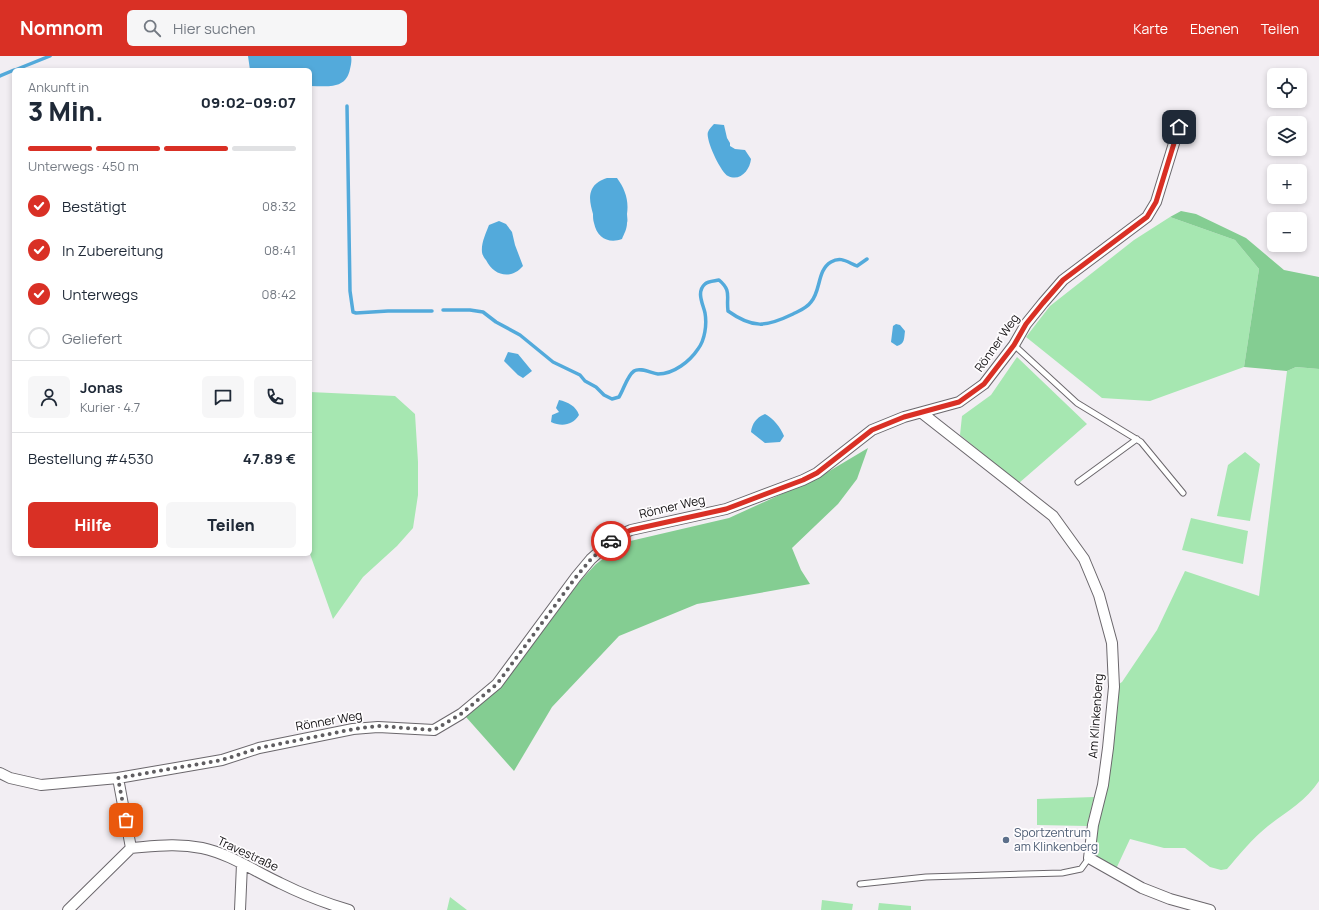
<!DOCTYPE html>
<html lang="de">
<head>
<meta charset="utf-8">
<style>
	:root { --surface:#fff; --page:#f6f6f7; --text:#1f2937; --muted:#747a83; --line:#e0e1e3; --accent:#d93025 }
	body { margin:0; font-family:Manrope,sans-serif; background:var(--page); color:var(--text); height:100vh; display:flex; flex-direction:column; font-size:15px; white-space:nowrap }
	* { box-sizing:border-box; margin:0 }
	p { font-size:13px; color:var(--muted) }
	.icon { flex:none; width:22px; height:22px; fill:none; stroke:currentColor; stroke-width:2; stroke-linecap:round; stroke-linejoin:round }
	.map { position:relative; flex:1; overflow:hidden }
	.panel { position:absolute; left:12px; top:12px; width:300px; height:488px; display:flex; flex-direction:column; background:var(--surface); border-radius:6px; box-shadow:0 2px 6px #0003 }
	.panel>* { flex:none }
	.fabs { position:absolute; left:1267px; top:12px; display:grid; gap:8px }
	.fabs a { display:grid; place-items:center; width:40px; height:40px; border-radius:6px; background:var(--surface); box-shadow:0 2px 6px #0003; font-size:20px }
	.pin { position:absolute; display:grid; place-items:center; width:34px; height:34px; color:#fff; margin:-17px; border-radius:8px; box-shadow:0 2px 6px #0006 }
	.courier { position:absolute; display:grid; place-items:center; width:40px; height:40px; margin:-20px; border:3px solid #d93025; border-radius:50%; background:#fff; color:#222; box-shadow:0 1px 5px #0007 }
	.headline em { font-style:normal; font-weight:800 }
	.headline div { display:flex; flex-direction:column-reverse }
	.headline { display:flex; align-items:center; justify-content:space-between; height:68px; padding:0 16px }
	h1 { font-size:26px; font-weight:800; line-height:30px }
	.bar { display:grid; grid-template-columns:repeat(4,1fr); gap:6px 4px; align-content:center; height:48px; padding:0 16px }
	.bar i { height:5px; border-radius:3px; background:var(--line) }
	.bar .active { background:var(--accent) }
	.bar p { grid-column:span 4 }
	.line { display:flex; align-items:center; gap:10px; padding:0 16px; border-top:1px solid var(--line) }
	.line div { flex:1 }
	.round { display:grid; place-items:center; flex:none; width:42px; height:42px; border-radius:6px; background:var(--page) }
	ol { padding:0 16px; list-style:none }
	li { display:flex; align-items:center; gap:12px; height:44px }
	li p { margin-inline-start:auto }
	li .icon { padding:4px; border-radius:50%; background:var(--accent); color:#fff; stroke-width:4 }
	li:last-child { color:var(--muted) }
	li i { width:22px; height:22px; border:2px solid var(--line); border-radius:50% }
	.primary-button { display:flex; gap:8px; margin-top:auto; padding:8px 16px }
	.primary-button a { flex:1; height:46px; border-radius:6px; background:var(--accent); color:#fff; font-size:16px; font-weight:800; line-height:46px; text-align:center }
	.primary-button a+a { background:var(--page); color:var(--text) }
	header { display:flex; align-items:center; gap:24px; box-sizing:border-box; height:56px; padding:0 20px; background:var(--accent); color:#fff }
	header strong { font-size:19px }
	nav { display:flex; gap:22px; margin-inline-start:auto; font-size:14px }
	.search { width:280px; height:36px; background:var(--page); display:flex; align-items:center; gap:10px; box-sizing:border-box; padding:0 14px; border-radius:6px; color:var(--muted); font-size:15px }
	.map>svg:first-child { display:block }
	.green { fill:#a6e7b1 }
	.forest { fill:#84cd92 }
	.water { fill:#53aadb }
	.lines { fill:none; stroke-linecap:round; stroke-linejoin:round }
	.stream { stroke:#53aadb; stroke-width:3.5 }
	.lane-casing { stroke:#6b676c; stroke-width:7 }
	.street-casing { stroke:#6b676c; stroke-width:12 }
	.lane { stroke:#fff; stroke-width:5 }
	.street { stroke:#fff; stroke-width:10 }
	.done { stroke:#605e61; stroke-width:4; stroke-dasharray:0 7.2 }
	.route { stroke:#d93025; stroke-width:5 }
	.service-dot { fill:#5c6f8a; stroke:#fefcfe; stroke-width:1.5 }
	.labels { text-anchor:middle; stroke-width:3.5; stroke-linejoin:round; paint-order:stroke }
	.street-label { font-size:12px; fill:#121012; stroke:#fefcfe }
	.service-label { font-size:12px; fill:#4e5e75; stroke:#fefcfe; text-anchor:start }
</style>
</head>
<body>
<header>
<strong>Nomnom</strong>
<div class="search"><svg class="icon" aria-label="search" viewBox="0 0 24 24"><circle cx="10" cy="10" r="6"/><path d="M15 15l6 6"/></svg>Hier suchen</div>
<nav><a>Karte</a><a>Ebenen</a><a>Teilen</a></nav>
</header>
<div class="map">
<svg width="1319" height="854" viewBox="0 0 1319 854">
	<rect width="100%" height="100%" fill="#f2eef3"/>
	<!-- green -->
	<path class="green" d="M1170,161L1235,184L1259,213L1244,311L1150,345L1102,342L1026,281L1050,250L1134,184Z
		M1017,301L1087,368L1019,427L960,379L962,360L991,339Z
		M1296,311L1319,313V725C1306,745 1286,756 1268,770C1252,783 1240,798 1227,813L1221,814L1210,811L1185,792H1164L1130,783L1116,813L1089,802L1114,631L1122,626L1157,574L1185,515L1259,540L1287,315Z
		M310,336L395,340L415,358L418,406V439L413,472L397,490L363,521L333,563L310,498Z
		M1245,396L1260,408L1250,465L1217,460L1228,409Z
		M1191,462L1248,475L1243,508L1182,494Z
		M1094,741L1087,770L1037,769V743Z
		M450,841L467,854H447Z
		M822,844L853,848L852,854H821Z
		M879,847L911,850V854H878Z"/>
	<!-- forest -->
	<path class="forest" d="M1181,155L1196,158L1246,182L1284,214L1319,221V313L1296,311L1287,315L1244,311L1259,213L1235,184L1170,161Z
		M868,392L857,423L838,448L792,492L801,514L810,528L697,548L619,580L552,651L514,715L466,661L501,631L580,525L596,508L626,486L729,462L821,420Z"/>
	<!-- water -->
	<path class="water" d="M248,0H351C352,4 351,9 350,13C346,34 327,30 310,30V14H250Z
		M714,68L724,69L727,82L730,87V90L735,93L745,94L751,103C750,114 740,126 728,120C721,117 705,83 708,76C709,73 712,70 714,68Z
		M607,122H617C625,133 629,144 627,158C627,161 628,164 627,167C627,173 624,178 622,183C609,188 597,182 594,167C593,164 593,161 593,158C591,150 588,141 592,133C595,127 601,124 607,122Z
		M499,165L506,168L512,176L515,189L523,210C511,224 494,220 486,204C484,202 482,198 482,196C481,187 486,177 489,169Z
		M896,268L900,269L905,275C904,282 905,288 897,290L891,286L893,270Z
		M508,296L518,298L532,315L523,322L518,319L504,305Z
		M559,344C568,346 576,350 579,359C573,369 562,371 551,366L552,359L559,356L556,352Z
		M765,358C773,362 781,372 784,380L780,386L765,387L751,376C752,367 757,361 765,358Z"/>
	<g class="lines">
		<!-- stream -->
		<path class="stream" d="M15,14L50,0
			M0,20L14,14
			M347,50L350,235L353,256L356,257L388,255H432
			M443,254H470L483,256L496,266L520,279L553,306L580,319L585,325L596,331L604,339L612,343L619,341C624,333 627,320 634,315C640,311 651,317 658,318C674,318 690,305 698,293C705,284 707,268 705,257C703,248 696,236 705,228C708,225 715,225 719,224C732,235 726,240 728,255C753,273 766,271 793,258C799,255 807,252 811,246C821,235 817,214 831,206C841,200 847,206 857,210L867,203"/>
		<!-- lane casing -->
		<g class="lane-casing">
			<path id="lane" d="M1014,289L1077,347L1141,386L1183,437
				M1078,426L1137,383
				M860,828L926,821L1062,817L1081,813L1089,802"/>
		</g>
		<!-- street casing -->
		<g class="street-casing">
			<path id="street" d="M922,357L1053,460L1084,503L1099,539L1112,587L1114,631L1108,692L1103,729L1093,769L1089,802L1142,832L1170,843L1210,854
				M0,717L10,722L41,729L118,722L222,704L259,692L353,673L378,671L434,674L461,658L497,628L576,521L591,503L617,480L631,474L726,453L803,424L817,417L872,374L904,361L959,346L984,328L1014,289L1026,268L1043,247L1063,224L1147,161L1156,146L1179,71
				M131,792C156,790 177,787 202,792C230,798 254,815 280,827C302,838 325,847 349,854
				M68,854L131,792L118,722
				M240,854L242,808"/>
		</g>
		<!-- lane -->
		<use href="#lane" class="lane"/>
		<!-- street -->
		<use href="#street" class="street"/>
	</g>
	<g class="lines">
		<!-- done -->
		<path class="done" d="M126,764L118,722L222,704L259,692L354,673L378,670L434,674L461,658L497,628L576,521L591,503L611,485"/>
		<!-- route -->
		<path class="route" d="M611,485L617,480L631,474L726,453L803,424L817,417L872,374L904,361L959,346L984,328L1014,289L1026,268L1043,247L1063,224L1147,161L1156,146L1179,71"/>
	</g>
	<!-- markers -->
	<circle class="service-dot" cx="1006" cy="784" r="4"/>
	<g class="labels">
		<!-- street labels -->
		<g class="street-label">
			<text transform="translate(997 287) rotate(-55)" y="4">Rönner Weg</text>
			<text transform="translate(672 451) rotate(-13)" y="4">Rönner Weg</text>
			<text transform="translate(1096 660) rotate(-86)" y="4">Am Klinkenberg</text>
			<text transform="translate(329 665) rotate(-10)" y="4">Rönner Weg</text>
			<text transform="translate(248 798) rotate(25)" y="4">Travestraße</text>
		</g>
		<!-- service labels -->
		<g class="service-label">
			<text x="1014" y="781">Sportzentrum<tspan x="1014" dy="14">am Klinkenberg</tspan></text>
		</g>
	</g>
</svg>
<div class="fabs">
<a><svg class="icon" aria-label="locate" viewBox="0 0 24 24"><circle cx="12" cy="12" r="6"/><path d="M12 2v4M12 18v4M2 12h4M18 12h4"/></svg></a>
<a><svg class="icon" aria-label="layers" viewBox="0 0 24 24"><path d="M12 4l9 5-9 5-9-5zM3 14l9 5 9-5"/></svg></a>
<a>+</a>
<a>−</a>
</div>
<div class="pin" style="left:126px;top:764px;background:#ea580c"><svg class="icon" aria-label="bag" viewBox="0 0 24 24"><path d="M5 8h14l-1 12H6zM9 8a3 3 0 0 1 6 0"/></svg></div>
<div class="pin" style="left:1179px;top:71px;background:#1f2937"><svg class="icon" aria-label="home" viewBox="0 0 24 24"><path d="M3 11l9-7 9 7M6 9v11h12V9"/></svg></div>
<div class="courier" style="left:611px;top:485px"><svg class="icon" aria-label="car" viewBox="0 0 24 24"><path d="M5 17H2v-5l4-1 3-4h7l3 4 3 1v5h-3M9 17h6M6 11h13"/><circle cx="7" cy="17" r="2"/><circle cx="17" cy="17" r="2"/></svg></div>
<section class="panel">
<div class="headline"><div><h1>3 Min.</h1><p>Ankunft in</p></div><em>09:02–09:07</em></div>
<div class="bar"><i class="active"></i><i class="active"></i><i class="active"></i><i></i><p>Unterwegs · 450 m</p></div>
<ol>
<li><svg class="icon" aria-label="check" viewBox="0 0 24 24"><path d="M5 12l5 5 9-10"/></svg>Bestätigt<p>08:32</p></li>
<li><svg class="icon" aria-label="check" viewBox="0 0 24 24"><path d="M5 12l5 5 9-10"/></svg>In Zubereitung<p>08:41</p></li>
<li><svg class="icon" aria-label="check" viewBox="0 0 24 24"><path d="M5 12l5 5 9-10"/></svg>Unterwegs<p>08:42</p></li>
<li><i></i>Geliefert</li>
</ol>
<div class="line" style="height:72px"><a class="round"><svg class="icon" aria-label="person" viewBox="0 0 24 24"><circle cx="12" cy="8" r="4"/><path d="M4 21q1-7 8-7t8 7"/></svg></a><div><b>Jonas</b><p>Kurier · 4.7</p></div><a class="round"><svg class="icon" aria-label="chat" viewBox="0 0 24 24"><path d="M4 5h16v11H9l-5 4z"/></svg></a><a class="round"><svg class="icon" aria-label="phone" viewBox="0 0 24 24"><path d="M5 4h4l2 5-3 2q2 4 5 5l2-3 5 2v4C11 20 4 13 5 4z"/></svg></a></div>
<div class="line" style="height:52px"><div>Bestellung #4530</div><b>47.89 €</b></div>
<div class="primary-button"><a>Hilfe</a><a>Teilen</a></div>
</section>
</div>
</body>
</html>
